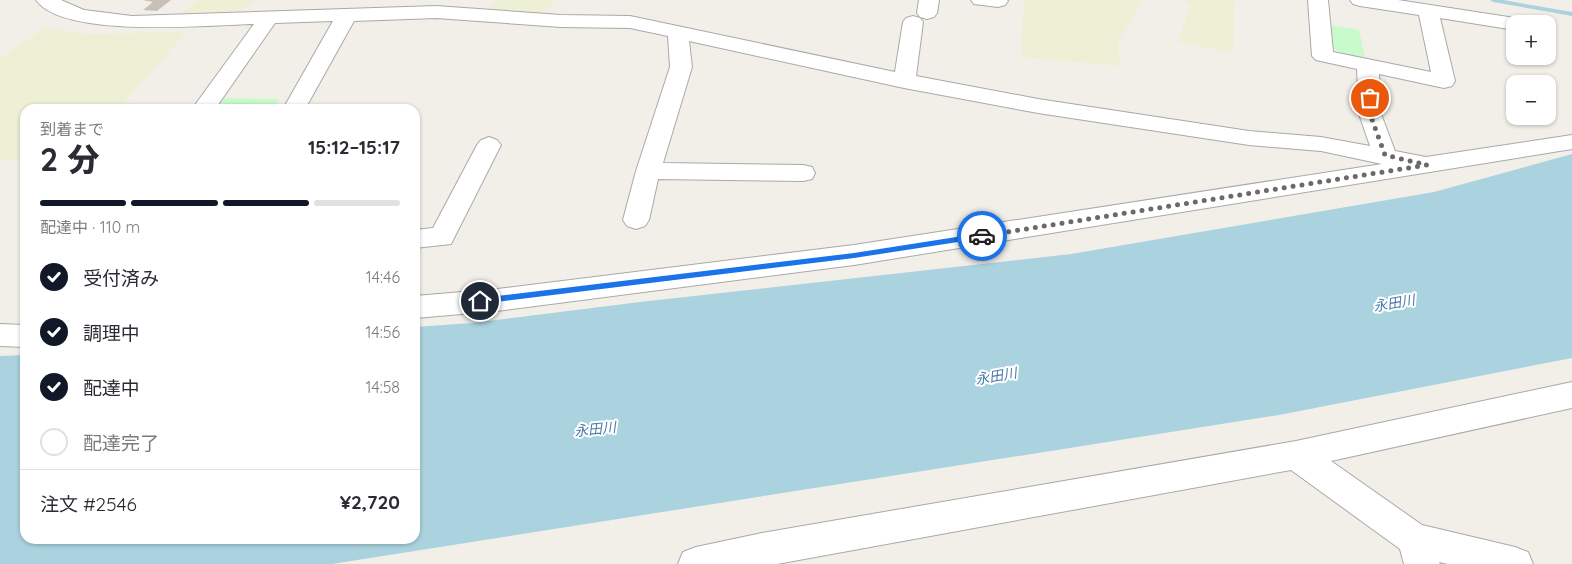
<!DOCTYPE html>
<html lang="ja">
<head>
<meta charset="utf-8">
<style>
	:root { --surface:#fff; --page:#f2f2f3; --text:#2b2b33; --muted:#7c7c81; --line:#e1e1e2; --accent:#111827 }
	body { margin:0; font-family:Quicksand,"Noto Sans JP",sans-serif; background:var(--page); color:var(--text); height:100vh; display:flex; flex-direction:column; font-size:19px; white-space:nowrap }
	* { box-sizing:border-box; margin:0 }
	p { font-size:16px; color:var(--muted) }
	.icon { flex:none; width:28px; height:28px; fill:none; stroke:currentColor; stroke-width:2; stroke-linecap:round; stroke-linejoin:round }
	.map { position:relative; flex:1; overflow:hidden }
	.details { position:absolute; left:20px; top:104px; width:400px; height:440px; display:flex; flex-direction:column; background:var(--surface); border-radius:15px; box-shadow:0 1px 4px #0004 }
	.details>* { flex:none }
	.buttons { position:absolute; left:1506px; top:15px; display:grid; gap:10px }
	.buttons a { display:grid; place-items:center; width:50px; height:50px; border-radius:10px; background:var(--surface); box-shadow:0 1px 4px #0004; font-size:25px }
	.pin { position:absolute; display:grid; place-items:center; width:42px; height:42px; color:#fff; margin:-21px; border:2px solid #fff; border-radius:50%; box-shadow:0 1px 5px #0007 }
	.courier { position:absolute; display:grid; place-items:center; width:50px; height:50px; margin:-25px; border:4px solid #1a73e8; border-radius:50%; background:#fff; color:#222; box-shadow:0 1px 6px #0007 }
	.head em { font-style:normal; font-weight:800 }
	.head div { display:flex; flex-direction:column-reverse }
	.head { display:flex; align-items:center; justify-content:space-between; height:85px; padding:0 20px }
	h1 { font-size:32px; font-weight:800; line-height:38px }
	.bar { display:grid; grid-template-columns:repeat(4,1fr); gap:8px 5px; align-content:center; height:60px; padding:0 20px }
	.bar i { height:6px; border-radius:4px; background:var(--line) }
	.bar .active { background:var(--accent) }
	.bar p { grid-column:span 4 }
	.line { display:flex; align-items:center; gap:12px; padding:0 20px; border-top:1px solid var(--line) }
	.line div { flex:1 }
	ol { padding:0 20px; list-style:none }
	li { display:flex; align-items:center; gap:15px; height:55px }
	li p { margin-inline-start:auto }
	li .icon { padding:5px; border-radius:50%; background:var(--accent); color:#fff; stroke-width:4 }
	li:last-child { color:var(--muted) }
	li i { width:28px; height:28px; border:2px solid var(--line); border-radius:50% }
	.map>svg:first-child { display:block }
	.farmland { fill:#eef0d5 }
	.park { fill:#c8facc }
	.water { fill:#aad3df }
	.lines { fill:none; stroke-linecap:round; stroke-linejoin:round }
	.stream { fill:#aad3df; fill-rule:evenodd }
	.building { fill:#c7bfb8 }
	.minor-casing { stroke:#a9a9a9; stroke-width:2 }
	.minor { fill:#fff; fill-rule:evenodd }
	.route { fill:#1a73e8 }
	.done { stroke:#6b6a68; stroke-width:5; stroke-dasharray:0 9 }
	.labels { text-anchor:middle; stroke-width:4; stroke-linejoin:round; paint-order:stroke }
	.water-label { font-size:14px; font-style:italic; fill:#4a7aab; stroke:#fff }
</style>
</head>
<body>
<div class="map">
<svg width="1572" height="564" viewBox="0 0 1572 564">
	<rect width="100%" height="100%" fill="#f2efe9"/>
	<!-- farmland -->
	<path class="farmland" d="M198,0H254L240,12L181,13Z
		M496,0H555L544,13L489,9Z
		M1024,0H1142L1117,45L1121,66L1021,57Z
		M1182,0H1234L1233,53L1178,42L1191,3Z
		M45,28L87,34L187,32L118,109H25V160H0V58Z"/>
	<!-- park -->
	<path class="park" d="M1330,25L1359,30L1365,58L1343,54L1333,48Z
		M221,98L279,99L272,109H214Z"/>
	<!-- water -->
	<path class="water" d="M1572,154V358L1279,415L332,564H0V356L25,355V539H415V327L472,323L640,302L1071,254L1434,192Z"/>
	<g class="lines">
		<!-- stream -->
		<path class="stream" d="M1490,0H1503L1572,12V16L1493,2Z"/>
	</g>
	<!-- building -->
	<path class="building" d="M142,0H171L157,11L143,10L153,2Z"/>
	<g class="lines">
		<!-- minor casing -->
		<g class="minor-casing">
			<path id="minor" d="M36,0H61L84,10L132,16L436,6L561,15L630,16L895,72L903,22L906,18L913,16L920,18L923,22L916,76L1038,99L1249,131L1321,137L1370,146L1359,114L1357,69L1316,60L1312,56L1308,0H1328L1333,52L1431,72L1419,15L1360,6L1353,4L1350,0H1398L1515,18L1522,20L1525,24H1515V30L1440,18L1455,81L1452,86L1444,88L1379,74L1381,114L1395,151L1426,157L1572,135V149L854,265L497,311L415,318V296L497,289L854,245L1382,164L1321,151L1249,145L1038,113L904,88L689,41L692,67L663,163L803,165L812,167L815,173L812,179L803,181L658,179L649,220L645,226L636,229L627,226L623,220L636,171L670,67L668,36L630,28L561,27L436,18L354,21L305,109H283L333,21L275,23L215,109H192L254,24C209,25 63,39 36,0Z
				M919,0H939L937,13L934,17L927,19L920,17L917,13Z
				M971,0H1007L1008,1L1005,5L998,7L974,4Z
				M489,137L497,140L501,145L451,244L415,248V230L433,228L477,145L481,140Z
				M0,324L25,325V347L0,346Z
				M1572,382V408L1331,461L1422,525L1515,547L1528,552L1533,564H1448L1439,562L1440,564H1404L1400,549L1291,470L777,564H678L683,552L696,547L762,533L1296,441Z"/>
		</g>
		<!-- minor -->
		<use href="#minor" class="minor"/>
	</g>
	<!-- route -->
	<path class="route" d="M982,233L984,234V238L854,258L480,304L476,301L480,298L854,253Z"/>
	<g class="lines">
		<!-- done -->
		<path class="done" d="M982,236L1427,165L1385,155L1370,114V98"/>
	</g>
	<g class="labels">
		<!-- water labels -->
		<g class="water-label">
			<text transform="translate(1394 303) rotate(-10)" y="5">永田川</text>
			<text transform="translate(996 376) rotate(-10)" y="5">永田川</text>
			<text transform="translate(595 429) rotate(-6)" y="5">永田川</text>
		</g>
	</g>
</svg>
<div class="buttons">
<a>+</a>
<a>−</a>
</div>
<div class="pin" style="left:1370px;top:98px;background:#ea580c"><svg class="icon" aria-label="bag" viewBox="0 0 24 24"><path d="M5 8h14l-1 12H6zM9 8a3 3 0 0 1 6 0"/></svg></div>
<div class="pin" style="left:480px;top:301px;background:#1f2937"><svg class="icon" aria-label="home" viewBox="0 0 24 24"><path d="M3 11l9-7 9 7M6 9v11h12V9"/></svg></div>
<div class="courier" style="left:982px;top:236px"><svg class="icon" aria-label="car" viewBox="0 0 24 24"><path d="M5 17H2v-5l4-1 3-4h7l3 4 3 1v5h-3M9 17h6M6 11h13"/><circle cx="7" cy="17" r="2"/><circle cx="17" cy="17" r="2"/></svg></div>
<section class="details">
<div class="head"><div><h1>2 分</h1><p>到着まで</p></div><em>15:12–15:17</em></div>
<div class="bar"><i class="active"></i><i class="active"></i><i class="active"></i><i></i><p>配達中 · 110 m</p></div>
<ol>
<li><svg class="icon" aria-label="check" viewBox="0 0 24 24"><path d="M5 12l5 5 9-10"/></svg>受付済み<p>14:46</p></li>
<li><svg class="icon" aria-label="check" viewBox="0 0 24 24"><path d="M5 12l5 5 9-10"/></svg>調理中<p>14:56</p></li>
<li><svg class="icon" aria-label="check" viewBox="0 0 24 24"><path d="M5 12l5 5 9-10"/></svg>配達中<p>14:58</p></li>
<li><i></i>配達完了</li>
</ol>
<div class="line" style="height:65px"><div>注文 #2546</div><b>¥2,720</b></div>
</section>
</div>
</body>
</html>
